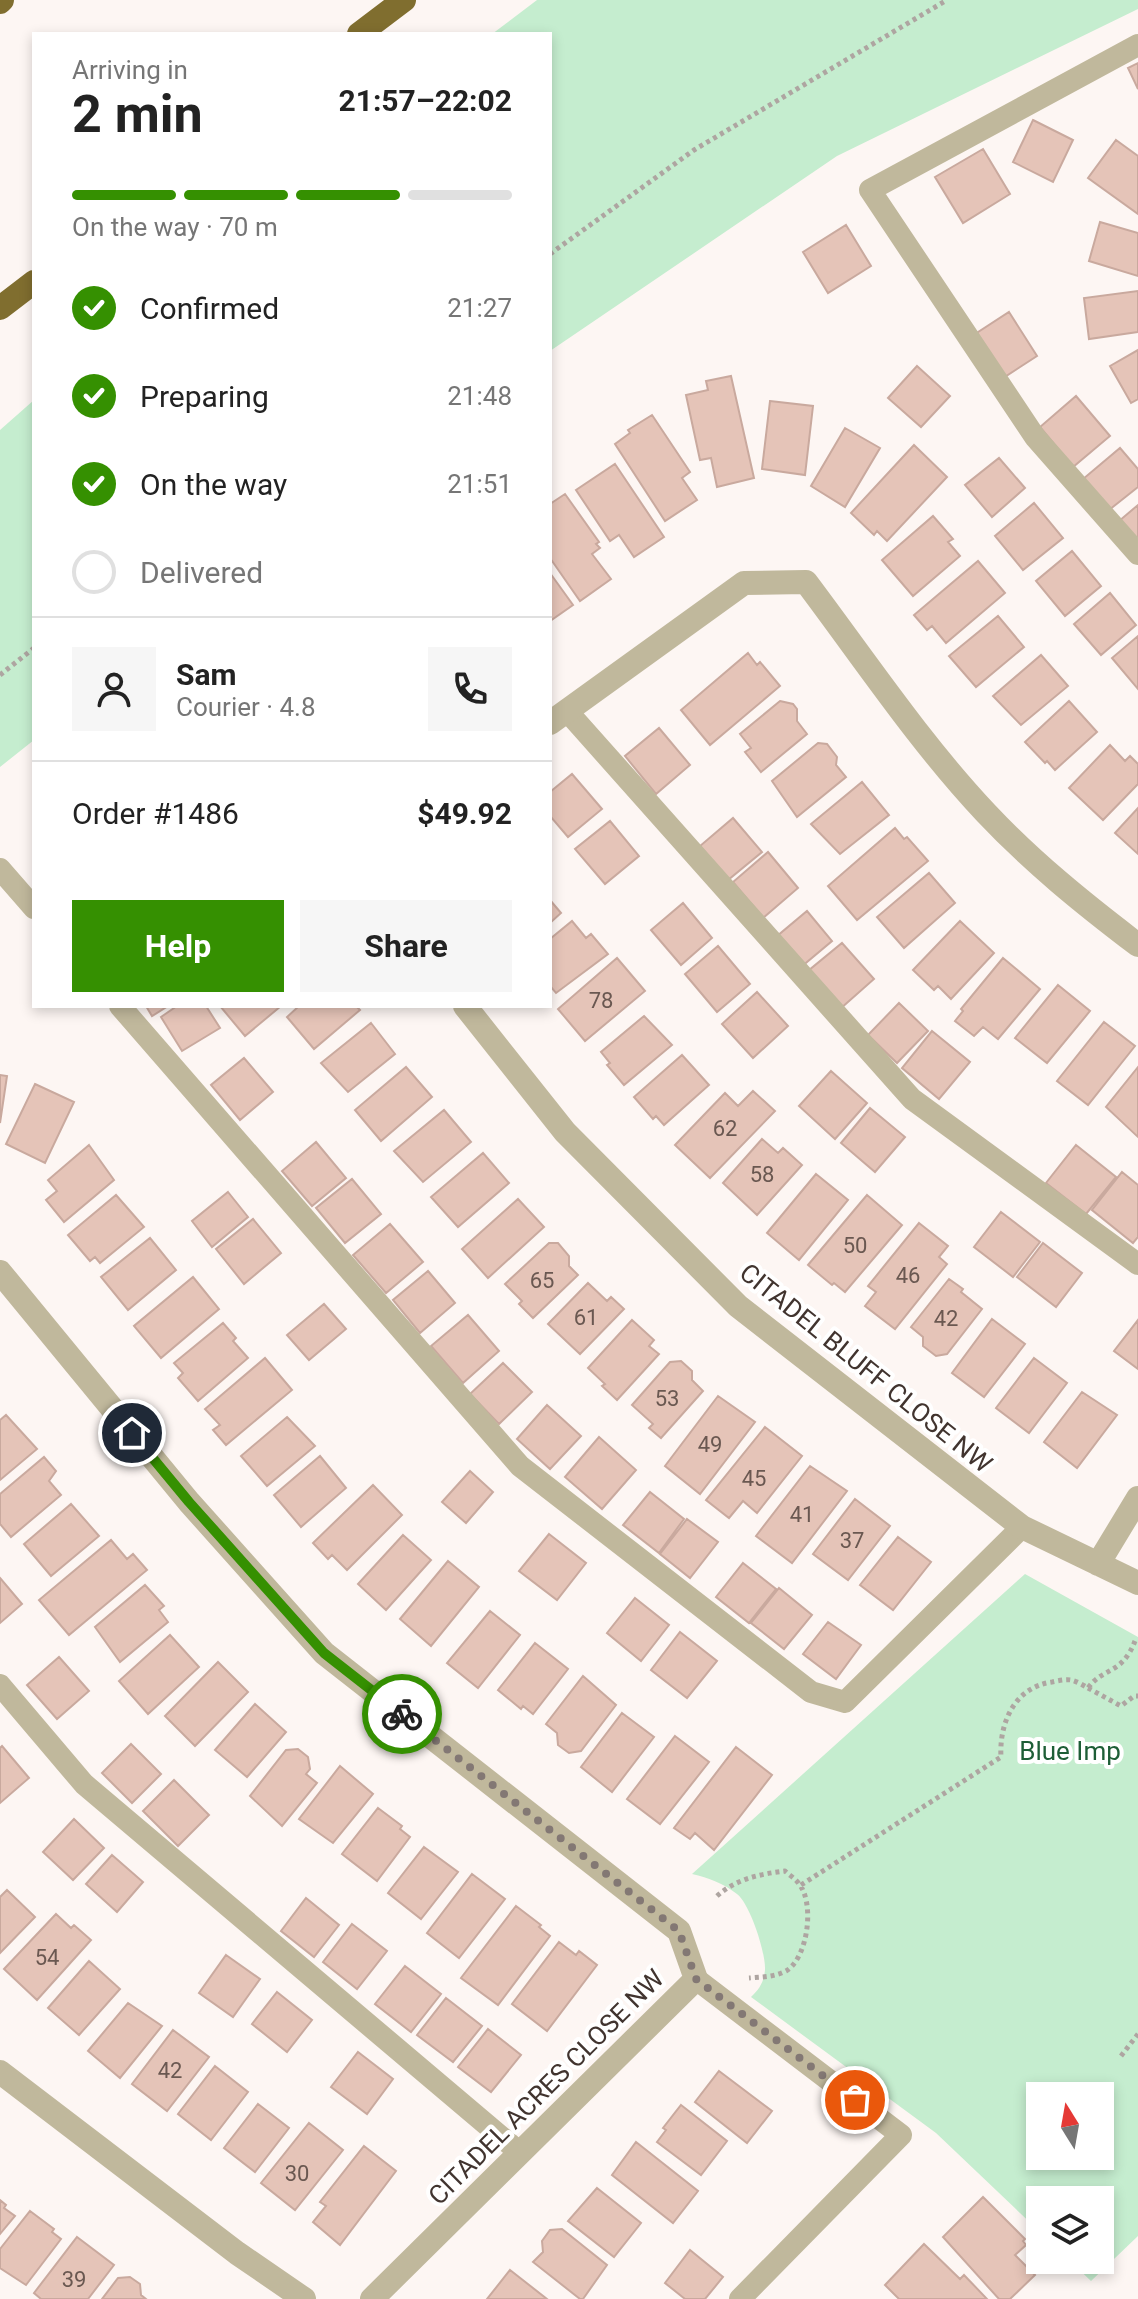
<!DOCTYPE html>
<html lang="en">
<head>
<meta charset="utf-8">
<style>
	:root { --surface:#fff; --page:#f6f6f6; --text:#222; --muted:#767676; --line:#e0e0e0; --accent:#359001 }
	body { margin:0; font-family:Roboto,sans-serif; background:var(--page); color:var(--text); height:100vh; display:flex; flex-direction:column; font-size:30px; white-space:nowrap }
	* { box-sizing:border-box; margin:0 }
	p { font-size:26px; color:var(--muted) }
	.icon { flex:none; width:44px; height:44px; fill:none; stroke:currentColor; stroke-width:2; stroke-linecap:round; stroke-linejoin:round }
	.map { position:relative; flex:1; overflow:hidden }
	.drawer { position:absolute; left:32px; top:32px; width:520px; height:976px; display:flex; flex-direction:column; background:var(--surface); border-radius:0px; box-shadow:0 4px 12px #0003 }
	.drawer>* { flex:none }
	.needle { width:52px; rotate:349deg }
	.tools { position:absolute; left:1026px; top:2082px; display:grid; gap:16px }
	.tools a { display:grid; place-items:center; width:88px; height:88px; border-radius:0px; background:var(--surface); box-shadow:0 4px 12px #0003; font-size:40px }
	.pin { position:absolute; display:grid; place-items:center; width:68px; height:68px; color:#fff; margin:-34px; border:4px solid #fff; border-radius:50%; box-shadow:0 2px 8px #0007 }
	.courier { position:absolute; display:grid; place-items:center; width:80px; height:80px; margin:-40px; border:6px solid #359001; border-radius:50%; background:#fff; color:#222; box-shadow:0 2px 10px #0007 }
	.headline em { font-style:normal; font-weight:700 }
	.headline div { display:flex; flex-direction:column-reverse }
	.headline { display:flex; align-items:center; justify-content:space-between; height:136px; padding:0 40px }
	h1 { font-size:52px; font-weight:700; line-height:60px }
	.bar { display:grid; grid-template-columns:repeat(4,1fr); gap:12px 8px; align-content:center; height:96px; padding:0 40px }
	.bar i { height:10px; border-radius:6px; background:var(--line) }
	.bar .current { background:var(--accent) }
	.bar p { grid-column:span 4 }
	.line { display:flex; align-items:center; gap:20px; padding:0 40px; border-top:2px solid var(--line) }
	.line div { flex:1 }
	.round { display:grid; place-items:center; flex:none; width:84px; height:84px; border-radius:0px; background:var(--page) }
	ol { padding:0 40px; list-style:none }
	li { display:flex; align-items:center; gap:24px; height:88px }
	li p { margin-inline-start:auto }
	li .icon { padding:8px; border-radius:50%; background:var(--accent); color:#fff; stroke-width:4 }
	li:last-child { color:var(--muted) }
	li i { width:44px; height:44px; border:4px solid var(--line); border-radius:50% }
	.cta { display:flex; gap:16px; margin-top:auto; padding:16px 40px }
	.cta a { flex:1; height:92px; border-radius:0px; background:var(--accent); color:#fff; font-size:32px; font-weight:700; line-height:92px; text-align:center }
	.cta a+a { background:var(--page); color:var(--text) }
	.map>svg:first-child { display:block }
	.green { fill:#c5edcf; fill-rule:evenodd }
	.building { fill:#e5c4b8; stroke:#c9a99e; stroke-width:2 }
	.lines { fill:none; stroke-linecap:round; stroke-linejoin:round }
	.path { stroke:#aea5a1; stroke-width:5; stroke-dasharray:4 4; stroke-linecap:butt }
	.lane { stroke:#c0b89c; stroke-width:22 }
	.street { stroke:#c0b89c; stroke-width:24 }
	.highway { stroke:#806e2f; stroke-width:24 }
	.done { stroke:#837874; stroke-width:8; stroke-dasharray:0 14.4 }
	.route { stroke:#359001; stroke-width:10 }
	.labels { text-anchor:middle; stroke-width:8; stroke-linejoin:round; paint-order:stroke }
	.number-label { font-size:22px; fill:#6a5851 }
	.street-label { font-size:26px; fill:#41342f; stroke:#fff }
	.park-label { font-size:26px; fill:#1e5e37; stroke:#fff }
</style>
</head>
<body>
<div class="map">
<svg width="1138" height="2299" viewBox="0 0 1138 2299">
	<rect width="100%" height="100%" fill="#fdf6f3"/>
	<!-- green -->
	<path class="green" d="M537,0H1138V9L837,156L550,351V34H492Z
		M34,400V740L0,767V430Z
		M1025,1574L1138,1637V2236L1091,2281L1069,2260H1100V2200H1040V2232L936,2133L751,1997C760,1989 764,1981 765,1970C766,1953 750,1904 737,1894C723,1883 709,1878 692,1874ZM1100,2096V2156H1040V2096Z"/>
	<!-- building -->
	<path class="building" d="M1138,63V89L1128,68Z
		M1033,120L1073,140L1053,182L1013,162Z
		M1116,140L1138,156V214L1088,178Z
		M983,149L1010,194L963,223L935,177Z
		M1100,222L1138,233V276L1089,261Z
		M846,225L871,266L828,293L803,252Z
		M1138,291V332L1089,339L1084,298Z
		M1009,312L1037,356L1000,380L972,336Z
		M1138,350V399L1131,403L1110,366Z
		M917,366L950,396L921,427L888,398Z
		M731,376L754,478L717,487L711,458L700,460L686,395L708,390L706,381Z
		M1076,396L1110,436L1073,467L1040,427Z
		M770,401L813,406L805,475L762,469Z
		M652,415L690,472L682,478L697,500L665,521L615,444L630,433L628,430Z
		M845,428L880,448L845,507L811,486Z
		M914,445L947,477L887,541L877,531L874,535L851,513Z
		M1120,448L1138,469V487L1109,510L1083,479Z
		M999,458L1025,488L992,517L965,485Z
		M615,464L664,537L634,557L619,535L610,541L576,490Z
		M565,494L599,542L596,544L600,548L592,554L611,579L580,601L550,558V504Z
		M1034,503L1063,538L1023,570L995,536Z
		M1138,505V543L1119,521Z
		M933,516L953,539L948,542L960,556L913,596L882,560Z
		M1072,551L1101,586L1065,616L1036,581Z
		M978,561L1005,593L946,643L932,626L927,630L914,615Z
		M550,573L573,605L550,621Z
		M1110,593L1136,625L1101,655L1074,624Z
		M998,616L1024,647L976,687L949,656Z
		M1138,636V689L1112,658Z
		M748,653L757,665L760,662L780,686L710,745L681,710Z
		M1041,655L1068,686L1021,725L993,696Z
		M780,701L793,704L797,709V721L807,734L761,772L745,752L751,748L740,734Z
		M1069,701L1097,732L1055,770L1047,761L1045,763L1025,742Z
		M659,728L690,765L656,794L625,756Z
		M818,743L827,744L837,757L836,765L846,777L797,817L772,781Z
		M1110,745L1125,761L1130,756L1138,764V784L1103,820L1069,788Z
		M572,774L602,809L568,837L550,816V792Z
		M862,782L889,815L840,854L811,824Z
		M1138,808V854L1115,833Z
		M733,818L762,852L728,880L700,846Z
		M610,821L639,856L605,884L575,849Z
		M895,828L904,839L907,837L928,861L857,920L828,886Z
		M768,852L798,888L763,918L733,882Z
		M929,873L955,903L904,948L877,917Z
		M550,900L561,913L550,923Z
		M683,903L712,938L681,965L651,930Z
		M807,911L832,941L801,967L776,937Z
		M572,921L586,938L591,934L608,954L556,993L550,986V939Z
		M960,921L994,953L951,999L938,986L934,990L913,970Z
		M842,943L874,979L840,1009L808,971Z
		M718,946L750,984L717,1012L685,974Z
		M617,958L645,991L585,1041L558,1009Z
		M1003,958L1040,989L998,1039L983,1027L974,1036L955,1021L963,1011L961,1009Z
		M1058,985L1090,1011L1047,1063L1015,1038Z
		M757,992L788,1026L753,1058L722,1024Z
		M899,1003L928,1031L897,1063L868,1035Z
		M146,1006H168L152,1016Z
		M177,1006H206L220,1028L182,1051L161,1017Z
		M220,1006H281L245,1036Z
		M299,1006H356L360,1010L314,1049L287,1017Z
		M644,1016L672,1045L624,1085L607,1065L610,1063L601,1052Z
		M1104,1022L1135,1046L1088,1105L1057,1081Z
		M371,1023L395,1054L348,1092L321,1063Z
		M932,1031L970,1062L939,1099L902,1068Z
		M682,1055L709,1085L664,1125L656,1116L653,1119L634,1097Z
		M244,1058L273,1092L240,1120L211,1085Z
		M406,1067L432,1097L381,1141L355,1110Z
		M1138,1067V1137L1106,1107Z
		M831,1071L867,1103L835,1139L799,1106Z
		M0,1075L7,1076L0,1123Z
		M35,1084L74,1102L45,1163L6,1144Z
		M753,1091L775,1111L710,1178L675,1145L725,1093L738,1106Z
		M870,1108L905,1137L875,1172L841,1143Z
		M444,1110L471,1142L423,1182L394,1151Z
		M762,1139L778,1153L783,1148L802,1165L757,1215L723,1183Z
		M316,1142L346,1178L312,1206L282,1171Z
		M89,1145L114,1180L64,1222L46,1200L57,1191L48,1180Z
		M1076,1145L1116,1177L1086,1214L1046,1183Z
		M483,1153L509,1183L458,1227L431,1197Z
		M1122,1172L1138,1185V1237L1133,1243L1092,1210Z
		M816,1174L848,1200L799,1260L767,1233Z
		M352,1179L381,1214L345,1243L316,1208Z
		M228,1192L248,1217L212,1247L192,1221Z
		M116,1195L144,1227L100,1263L95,1257L90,1261L68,1235Z
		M867,1195L902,1225L845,1292L834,1283L832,1285L808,1265Z
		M518,1199L544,1227L488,1278L462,1249Z
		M1001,1212L1040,1242L1013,1277L974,1247Z
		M253,1219L281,1253L244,1284L216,1249Z
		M919,1223L948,1246L939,1257L947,1264L895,1329L865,1306L876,1292L868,1286Z
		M390,1224L423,1262L386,1293L353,1255Z
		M150,1238L176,1270L128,1310L101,1277Z
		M549,1243H558L569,1256V1266L578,1275L533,1318L519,1304L522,1301L505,1284Z
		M1043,1243L1082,1273L1056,1307L1017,1277Z
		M428,1271L455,1303L420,1333L393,1300Z
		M193,1277L219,1309L161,1358L134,1326Z
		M949,1279L963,1289L961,1292L982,1309L947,1354L936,1356L923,1346V1337L911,1327Z
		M588,1283L607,1301L611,1297L624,1309L580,1354L548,1324Z
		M324,1304L346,1329L309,1360L287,1335Z
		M468,1315L499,1351L463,1383L431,1346Z
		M992,1319L1025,1344L984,1397L952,1373Z
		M632,1320L654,1340L649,1346L659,1354L617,1400L602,1386L605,1384L588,1368Z
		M1138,1320V1369L1114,1351Z
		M223,1323L236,1338L233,1341L248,1358L198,1401L178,1378L183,1373L174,1363Z
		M265,1358L292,1390L226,1445L213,1430L220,1425L205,1409Z
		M1034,1358L1067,1383L1029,1433L996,1408Z
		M681,1361L692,1371V1380L703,1391L661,1438L649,1428L653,1424L632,1405L670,1362Z
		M503,1363L532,1392L499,1424L470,1394Z
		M1082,1392L1117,1415L1077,1468L1044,1442Z
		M718,1396L755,1422L700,1494L665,1466Z
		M547,1405L581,1436L550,1469L517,1439Z
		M6,1415L37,1449L0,1480V1420Z
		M287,1417L315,1446L267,1486L241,1456Z
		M765,1427L802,1456L757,1513L743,1501L729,1518L706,1500Z
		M599,1437L636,1470L602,1509L565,1477Z
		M320,1456L346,1488L301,1527L274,1495Z
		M44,1457L56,1471L49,1481L61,1495L11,1537L0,1524V1494Z
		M810,1466L847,1491L792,1563L756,1536Z
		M470,1471L493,1492L466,1523L442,1502Z
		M373,1485L402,1515L347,1570L332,1555L328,1559L313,1543Z
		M650,1492L684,1519L659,1553L623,1525Z
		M855,1499L890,1526L848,1580L813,1554Z
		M71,1504L99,1536L51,1576L24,1544Z
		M687,1519L718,1542L690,1578L660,1554Z
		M549,1534L586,1563L557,1600L519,1571Z
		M403,1535L431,1560L386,1610L358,1584Z
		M898,1537L931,1562L893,1610L860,1585Z
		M111,1540L127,1559L133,1554L147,1570L69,1635L39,1600Z
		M448,1561L479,1587L431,1646L400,1619Z
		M743,1563L776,1589L749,1623L716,1597Z
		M0,1578L22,1604L0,1623Z
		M145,1585L164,1606L159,1610L168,1622L120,1662L95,1627Z
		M779,1588L812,1615L784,1649L751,1623Z
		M635,1598L669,1625L641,1661L607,1633Z
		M490,1611L520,1635L478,1688L447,1663Z
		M828,1622L861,1645L836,1679L803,1654Z
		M680,1632L717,1661L687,1698L651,1670Z
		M170,1635L199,1667L148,1714L119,1681Z
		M535,1643L568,1669L533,1714L523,1706L521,1709L498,1690Z
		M59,1657L89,1691L57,1719L27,1685Z
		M218,1662L248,1692L195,1746L165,1716Z
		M583,1676L616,1705L581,1751L569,1753L558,1745L557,1733L546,1724Z
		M255,1704L286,1732L247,1777L215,1750Z
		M622,1713L654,1737L612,1792L581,1767Z
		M675,1736L709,1762L660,1824L627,1799Z
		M131,1744L161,1774L132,1803L102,1773Z
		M2,1746L29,1778L0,1803V1748Z
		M736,1747L772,1775L714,1850L695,1833L690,1839L674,1828Z
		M298,1749L308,1757L310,1769L306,1774L317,1783L282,1826L250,1796L286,1750Z
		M340,1766L373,1794L333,1843L299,1819Z
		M174,1780L209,1815L178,1846L143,1811Z
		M378,1808L402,1826L400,1829L410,1837L377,1881L342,1854Z
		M74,1819L104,1848L73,1880L43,1852Z
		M424,1847L458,1872L421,1919L388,1893Z
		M112,1855L143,1882L117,1912L86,1884Z
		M472,1874L505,1899L459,1958L427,1933Z
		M7,1890L35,1917L0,1953V1897Z
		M306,1898L339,1925L314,1957L281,1931Z
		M516,1906L541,1925L539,1927L550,1936L498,2005L461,1978Z
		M56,1914L71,1928L74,1925L91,1940L37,2000L4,1969Z
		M352,1924L387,1951L357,1989L323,1962Z
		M559,1942L576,1955L579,1951L597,1965L547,2031L512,2004Z
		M226,1955L260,1979L233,2017L199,1993Z
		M89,1961L120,1989L79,2035L48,2008Z
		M405,1966L441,1994L411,2032L375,2004Z
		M277,1992L312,2020L287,2052L252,2024Z
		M446,1998L482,2026L453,2062L417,2035Z
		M128,2003L162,2026L120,2078L88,2051Z
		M488,2029L521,2055L491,2092L458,2067Z
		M173,2030L209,2057L167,2111L132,2084Z
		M358,2052L393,2079L367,2114L331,2087Z
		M215,2066L248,2092L211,2140L178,2114Z
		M719,2071L772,2111L747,2143L695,2102Z
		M258,2104L289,2128L255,2172L224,2148Z
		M681,2105L727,2141L701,2175L657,2142L666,2130L663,2128Z
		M309,2123L343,2150L295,2210L261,2183Z
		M636,2142L698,2191L673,2223L612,2175Z
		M364,2146L396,2171L340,2245L313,2222L326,2206L320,2202Z
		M597,2188L641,2223L614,2257L568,2221Z
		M983,2197L1025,2239L1023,2241L1026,2245L1015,2255L1035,2275L1010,2299H999L943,2237Z
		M0,2200L6,2205L4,2208L15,2216L0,2234Z
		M30,2211L54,2229L52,2232L61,2239L26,2285L0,2268V2249Z
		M562,2229L607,2265L583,2299H580L533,2262L543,2252L542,2241L550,2230Z
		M77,2237L114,2265L88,2299H41L34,2293Z
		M924,2244L960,2279L964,2275L987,2299H899L885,2285Z
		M690,2250L723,2277L705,2299H685L665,2283Z
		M510,2270L547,2299H487Z
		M130,2277L140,2284L141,2295L146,2299H102L118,2278Z"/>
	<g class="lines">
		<!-- path -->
		<path class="path" d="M550,254L694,150L947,0
			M0,675L34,648
			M1088,1688L1121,1706L1134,1696H1138
			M801,1885L1001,1757C999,1724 1014,1687 1052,1682C1057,1681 1065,1679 1071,1680C1076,1681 1083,1685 1088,1688C1103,1667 1122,1675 1135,1641
			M717,1896C736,1879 760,1874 785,1871C789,1875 796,1879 799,1884C815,1903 808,1958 786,1971C774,1977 762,1977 749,1978
			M1121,2056L1138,2034"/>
		<!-- lane -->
		<path class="lane" d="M1138,45L870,190L1035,437L1138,554
			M567,711L912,1099L1138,1264
			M0,869L34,908
			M120,1006L520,1466L811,1692L845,1702L1022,1527
			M0,1685L84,1784L519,2152
			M696,1979L901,2135L740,2299"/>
		<!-- street -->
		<path class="street" d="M550,723L744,583L806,582C864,659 920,743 986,813C1032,862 1084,904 1138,945
			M465,1006L565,1132L738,1306L1022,1527L1138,1583
			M0,1272L189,1502L324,1653L679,1931L696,1979L372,2299
			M1098,1564L1138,1498
			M0,2072L237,2253L304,2299"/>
		<!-- highway -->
		<path class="highway" d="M0,2L2,0
			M359,34L404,0
			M0,308L34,282"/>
	</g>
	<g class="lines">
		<!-- done -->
		<path class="done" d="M402,1714L679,1931L696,1979L855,2100"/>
		<!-- route -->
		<path class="route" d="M132,1433L189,1502L324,1653L402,1714"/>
	</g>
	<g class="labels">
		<!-- number labels -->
		<g class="number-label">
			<text x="601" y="1008">78</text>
			<text x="725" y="1136">62</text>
			<text x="762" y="1182">58</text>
			<text x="855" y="1253">50</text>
			<text x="908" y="1283">46</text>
			<text x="542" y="1288">65</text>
			<text x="586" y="1325">61</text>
			<text x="946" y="1326">42</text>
			<text x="667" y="1406">53</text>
			<text x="710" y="1452">49</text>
			<text x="754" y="1486">45</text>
			<text x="802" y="1522">41</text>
			<text x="852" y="1548">37</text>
			<text x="47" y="1965">54</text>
			<text x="170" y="2078">42</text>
			<text x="297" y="2181">30</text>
			<text x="74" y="2287">39</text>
		</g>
		<!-- street labels -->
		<g class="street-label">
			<text transform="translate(866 1368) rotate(39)" y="9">CITADEL BLUFF CLOSE NW</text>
			<text transform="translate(546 2087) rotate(-45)" y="9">CITADEL ACRES CLOSE NW</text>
		</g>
		<!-- park labels -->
		<g class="park-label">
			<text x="1070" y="1760">Blue Imp</text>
		</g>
	</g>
</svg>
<div class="tools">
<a><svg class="needle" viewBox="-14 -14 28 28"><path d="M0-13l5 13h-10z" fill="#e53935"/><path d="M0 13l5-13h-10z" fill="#767676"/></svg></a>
<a><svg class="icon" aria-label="layers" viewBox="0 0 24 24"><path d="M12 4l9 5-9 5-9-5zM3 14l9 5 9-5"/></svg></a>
</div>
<div class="pin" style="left:855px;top:2100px;background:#ea580c"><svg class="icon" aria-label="bag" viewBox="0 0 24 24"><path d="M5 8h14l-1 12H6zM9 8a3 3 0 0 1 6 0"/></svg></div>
<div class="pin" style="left:132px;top:1433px;background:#1f2937"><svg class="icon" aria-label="home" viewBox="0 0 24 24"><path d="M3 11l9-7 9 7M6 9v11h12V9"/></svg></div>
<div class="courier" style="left:402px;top:1714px"><svg class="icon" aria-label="bike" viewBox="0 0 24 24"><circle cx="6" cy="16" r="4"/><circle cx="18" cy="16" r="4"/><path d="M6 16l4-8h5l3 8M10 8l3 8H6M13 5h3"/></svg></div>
<section class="drawer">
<div class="headline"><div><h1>2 min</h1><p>Arriving in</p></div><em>21:57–22:02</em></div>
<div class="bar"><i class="current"></i><i class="current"></i><i class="current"></i><i></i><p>On the way · 70 m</p></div>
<ol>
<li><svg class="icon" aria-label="check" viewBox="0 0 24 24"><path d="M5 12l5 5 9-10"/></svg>Confirmed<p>21:27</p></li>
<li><svg class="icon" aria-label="check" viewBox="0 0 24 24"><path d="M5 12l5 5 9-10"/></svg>Preparing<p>21:48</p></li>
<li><svg class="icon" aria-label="check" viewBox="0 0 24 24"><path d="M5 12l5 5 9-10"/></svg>On the way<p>21:51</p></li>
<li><i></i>Delivered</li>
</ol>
<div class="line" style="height:144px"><a class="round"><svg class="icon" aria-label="person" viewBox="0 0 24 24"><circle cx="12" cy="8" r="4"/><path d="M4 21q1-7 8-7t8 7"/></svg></a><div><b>Sam</b><p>Courier · 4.8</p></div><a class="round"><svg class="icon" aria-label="phone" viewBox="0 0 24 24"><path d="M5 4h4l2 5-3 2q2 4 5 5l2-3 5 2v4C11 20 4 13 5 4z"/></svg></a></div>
<div class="line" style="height:104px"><div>Order #1486</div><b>$49.92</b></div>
<div class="cta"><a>Help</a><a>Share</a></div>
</section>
</div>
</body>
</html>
